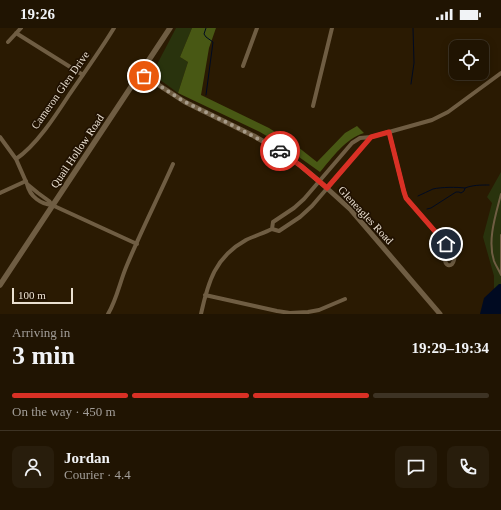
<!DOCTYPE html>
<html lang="en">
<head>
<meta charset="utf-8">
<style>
	:root { --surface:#201402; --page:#281d0c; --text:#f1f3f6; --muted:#a29e99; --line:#3d3324; --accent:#d93025 }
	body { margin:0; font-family:Georgia,serif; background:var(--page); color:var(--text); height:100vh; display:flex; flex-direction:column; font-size:15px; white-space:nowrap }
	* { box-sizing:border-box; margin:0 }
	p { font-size:13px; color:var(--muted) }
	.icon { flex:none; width:22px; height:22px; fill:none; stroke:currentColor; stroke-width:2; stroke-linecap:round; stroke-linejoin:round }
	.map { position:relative; height:286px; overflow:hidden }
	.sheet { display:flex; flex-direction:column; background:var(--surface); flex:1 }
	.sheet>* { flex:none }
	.controls { position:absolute; left:449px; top:12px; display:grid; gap:8px }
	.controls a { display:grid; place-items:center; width:40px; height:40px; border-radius:8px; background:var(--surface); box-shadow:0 2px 10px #0003,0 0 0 1px var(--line); font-size:20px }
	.scale { position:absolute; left:12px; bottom:10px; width:61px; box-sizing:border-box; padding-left:4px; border:2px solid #eae0d1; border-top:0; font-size:11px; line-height:14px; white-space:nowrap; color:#eae0d1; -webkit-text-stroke:3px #201100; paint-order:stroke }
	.pin { position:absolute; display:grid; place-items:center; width:34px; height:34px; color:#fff; margin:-17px; border:2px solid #fff; border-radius:50%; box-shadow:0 1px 4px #0007 }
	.courier { position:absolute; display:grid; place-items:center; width:40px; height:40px; margin:-20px; border:3px solid #d93025; border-radius:50%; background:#fff; color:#222; box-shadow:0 1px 5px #0007 }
	.head em { font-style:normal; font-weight:700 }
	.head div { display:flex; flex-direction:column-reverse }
	.head { display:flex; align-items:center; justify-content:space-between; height:68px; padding:0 12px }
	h1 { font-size:26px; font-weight:700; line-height:30px }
	.bar { display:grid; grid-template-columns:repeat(4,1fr); gap:6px 4px; align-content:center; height:48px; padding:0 12px }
	.bar i { height:5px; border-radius:3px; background:var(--line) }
	.bar .on { background:var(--accent) }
	.bar p { grid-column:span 4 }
	.line { display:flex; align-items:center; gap:10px; padding:0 12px; border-top:1px solid var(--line) }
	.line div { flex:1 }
	.round { display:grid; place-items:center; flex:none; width:42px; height:42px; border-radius:8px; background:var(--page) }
	.status { display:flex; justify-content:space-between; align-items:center; height:28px; padding:0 20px; background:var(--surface); direction:ltr }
	.status svg { height:11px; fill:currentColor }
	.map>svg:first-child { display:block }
	.green { fill:#29330d }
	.forest { fill:#485814 }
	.water { fill:#000a21 }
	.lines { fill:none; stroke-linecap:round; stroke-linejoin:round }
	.stream { stroke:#000a21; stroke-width:1 }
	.service { stroke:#6f5d43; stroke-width:2 }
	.minor { stroke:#6f5d43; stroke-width:4 }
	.tertiary { stroke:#6f5d43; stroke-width:5 }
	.secondary { stroke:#6f5d43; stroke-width:5.5 }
	.done { stroke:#a79b89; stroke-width:4; stroke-dasharray:0 7.2 }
	.route { stroke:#d93025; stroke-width:5 }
	.labels { text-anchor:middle; stroke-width:3.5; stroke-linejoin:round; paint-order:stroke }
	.street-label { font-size:11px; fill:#eae0d1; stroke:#201100 }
</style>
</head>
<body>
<div class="status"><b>19:26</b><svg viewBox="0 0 49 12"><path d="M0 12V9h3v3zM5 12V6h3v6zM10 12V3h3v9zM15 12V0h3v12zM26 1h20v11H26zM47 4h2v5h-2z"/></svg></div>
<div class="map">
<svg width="501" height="286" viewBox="0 0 501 286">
	<rect width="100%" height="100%" fill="#2a1a02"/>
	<!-- green -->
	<path class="green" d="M176,0H192L180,29L188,34L178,65L152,46Z
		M501,144V278L494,275V248L483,209L492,175L487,169Z"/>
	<!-- forest -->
	<path class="forest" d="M192,0H216L209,20L201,67L269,100L298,119L317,134L345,105L357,98L364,105C345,111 333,129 320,144L285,119L260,104L178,65L188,34L180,29Z"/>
	<!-- water -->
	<path class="water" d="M499,256H501V286H480L484,270Z"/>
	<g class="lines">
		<!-- stream -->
		<path class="stream" d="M411,56L414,35L413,0
			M206,67L213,14L206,9L204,6L206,0
			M418,168C423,166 428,163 433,161C441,159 457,159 465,160
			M427,181L431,180L456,164H459L461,165L464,163L465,160C473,157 480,157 489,157"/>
		<!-- service -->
		<path class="service" d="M501,166C496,186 487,212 494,233C496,238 499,242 501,247
			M501,245V207"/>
		<!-- minor -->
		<path class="minor" d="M16,5L83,47
			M8,14L21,0
			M243,38L257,0
			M313,78L332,0
			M389,104L404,164L406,170L446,216C447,221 442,235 448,237C455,239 455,226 455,221L452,217L446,216
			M0,109L16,131L27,156C30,169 41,176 52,177L137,216
			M16,131C36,118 56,87 69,67C84,45 100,23 114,0
			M27,156L38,165L49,173L52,177
			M0,165L26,153
			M272,201L273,194L294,180L304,171L352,115L360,110L371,109L432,92L448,84L501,45
			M272,201L279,203L300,189L312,178L371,109
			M205,267L277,283L290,285L308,284L319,282L345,271
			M108,286C117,271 120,253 127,237C141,203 158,170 173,136
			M201,286C208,254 215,229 246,212C254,208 264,205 272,201"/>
		<!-- tertiary -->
		<path class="tertiary" d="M140,45L185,74L254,108L283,125L301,138L319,153L351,182L440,286"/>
		<!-- secondary -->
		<path class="secondary" d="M0,257L170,0"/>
	</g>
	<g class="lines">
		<!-- done -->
		<path class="done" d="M144,48L185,74L238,100L280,123"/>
		<!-- route -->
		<path class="route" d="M280,123L301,138L327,160L371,109L389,104L404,164L406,170L446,216"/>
	</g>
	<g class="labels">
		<!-- street labels -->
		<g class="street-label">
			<text transform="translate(60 62) rotate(-55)" y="4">Cameron Glen Drive</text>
			<text transform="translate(77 123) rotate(-56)" y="4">Quail Hollow Road</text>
			<text transform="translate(366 187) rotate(47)" y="4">Gleneagles Road</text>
		</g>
	</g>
</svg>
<div class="controls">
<a><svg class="icon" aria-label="locate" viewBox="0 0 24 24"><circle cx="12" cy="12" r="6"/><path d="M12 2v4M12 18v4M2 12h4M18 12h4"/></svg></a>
</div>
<div class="scale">100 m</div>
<div class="pin" style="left:144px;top:48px;background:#ea580c"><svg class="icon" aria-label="bag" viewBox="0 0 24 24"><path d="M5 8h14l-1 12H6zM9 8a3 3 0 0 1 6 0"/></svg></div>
<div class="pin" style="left:446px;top:216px;background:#1f2937"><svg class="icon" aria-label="home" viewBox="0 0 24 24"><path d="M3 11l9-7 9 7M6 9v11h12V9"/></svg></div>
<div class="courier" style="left:280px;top:123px"><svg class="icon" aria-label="car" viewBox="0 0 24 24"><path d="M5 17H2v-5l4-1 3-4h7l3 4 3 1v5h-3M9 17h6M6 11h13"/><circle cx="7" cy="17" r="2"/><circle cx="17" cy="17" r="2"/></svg></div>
</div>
<section class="sheet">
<div class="head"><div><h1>3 min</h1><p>Arriving in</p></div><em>19:29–19:34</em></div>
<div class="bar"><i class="on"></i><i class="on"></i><i class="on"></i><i></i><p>On the way · 450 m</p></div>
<div class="line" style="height:72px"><a class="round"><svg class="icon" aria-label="person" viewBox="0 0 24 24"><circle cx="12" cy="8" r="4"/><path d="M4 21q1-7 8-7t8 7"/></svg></a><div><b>Jordan</b><p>Courier · 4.4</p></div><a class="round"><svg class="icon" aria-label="chat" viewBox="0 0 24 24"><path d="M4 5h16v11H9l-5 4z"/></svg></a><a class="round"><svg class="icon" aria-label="phone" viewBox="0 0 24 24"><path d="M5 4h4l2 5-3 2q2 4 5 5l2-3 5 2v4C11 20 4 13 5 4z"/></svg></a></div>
</section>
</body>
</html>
